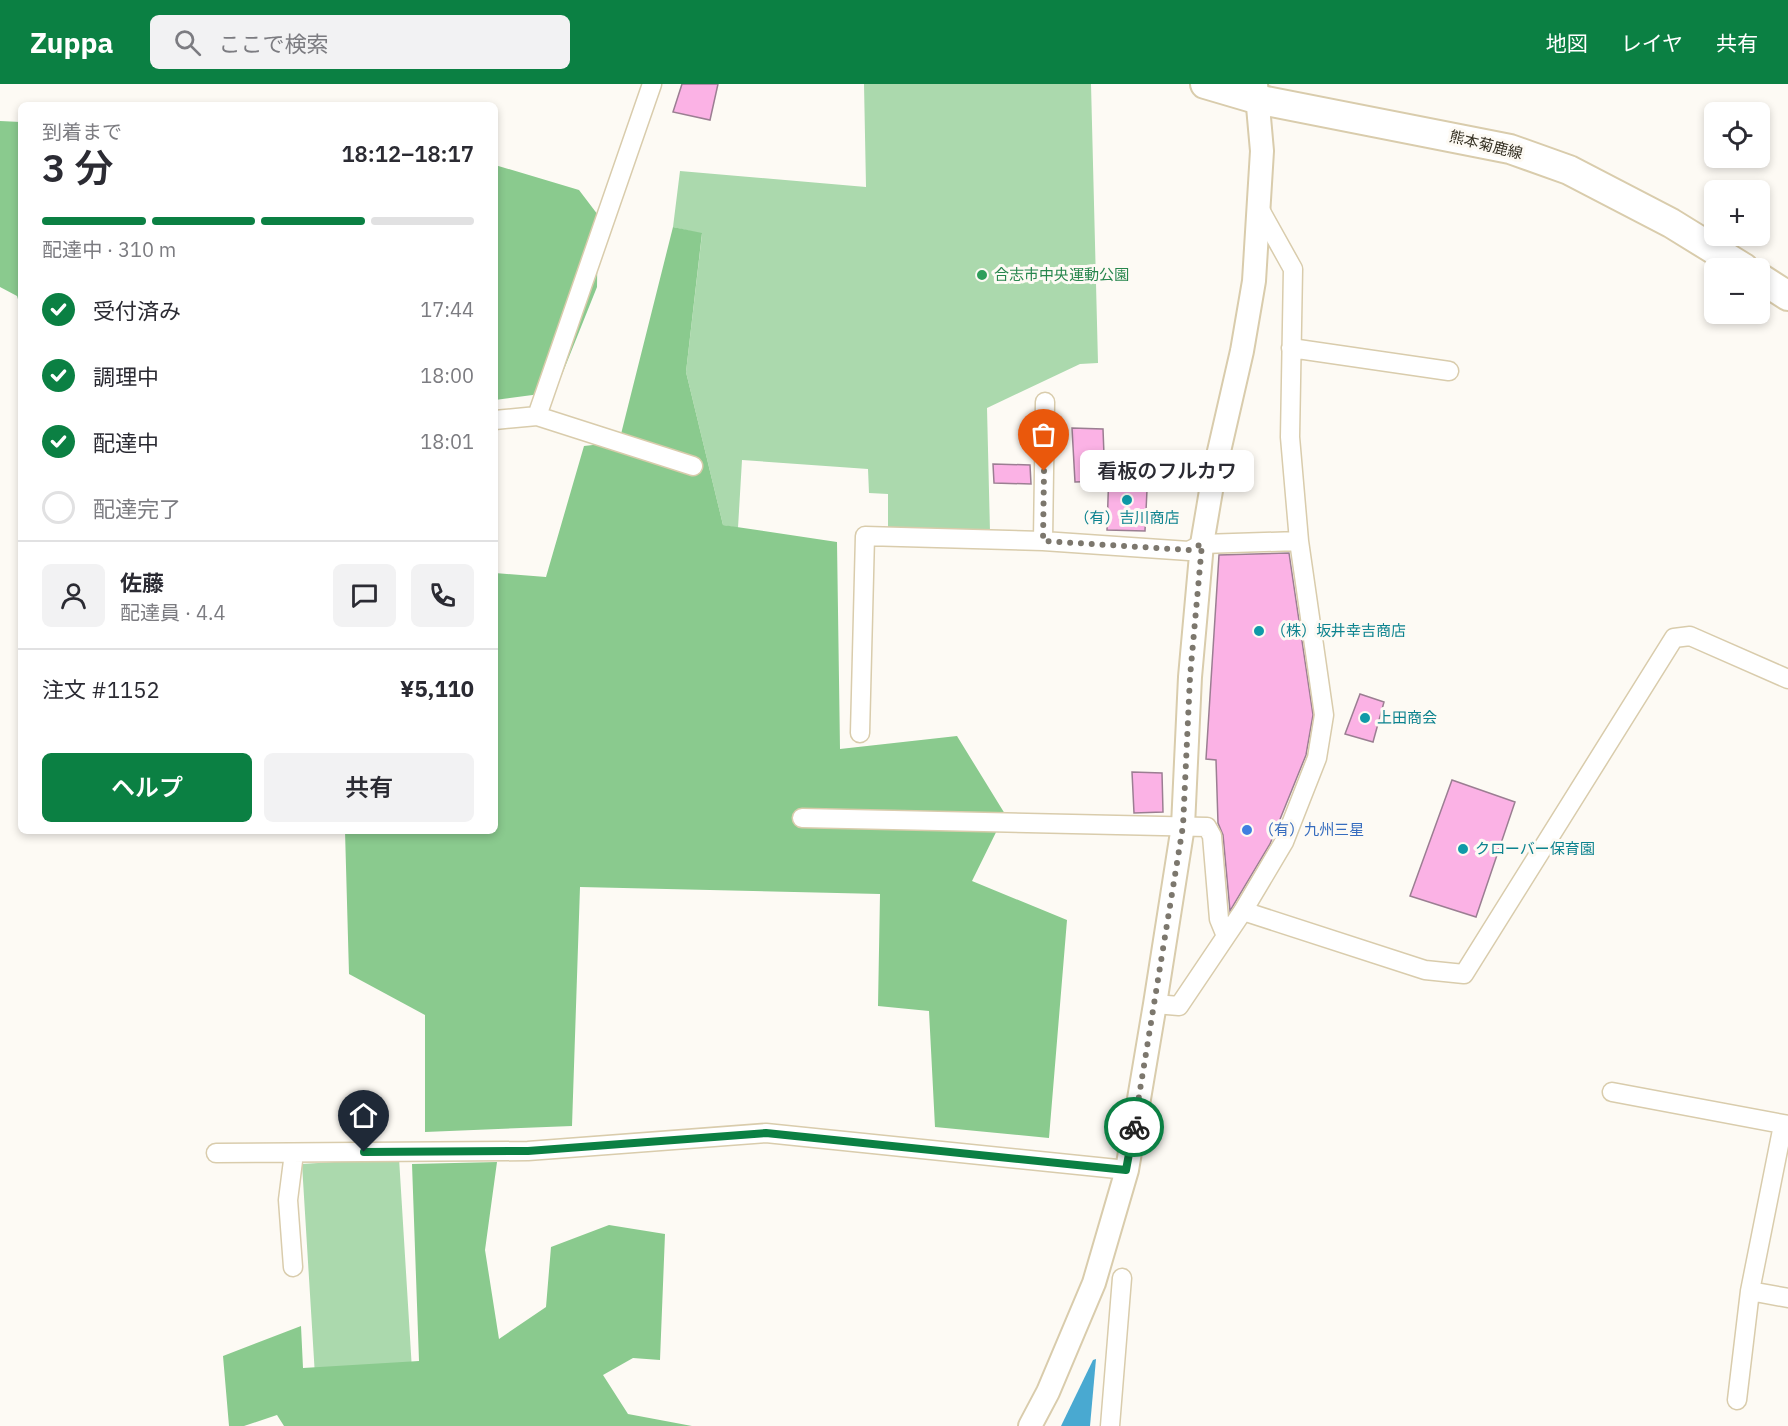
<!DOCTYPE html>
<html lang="ja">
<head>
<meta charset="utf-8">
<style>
	:root { --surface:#fff; --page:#f2f2f3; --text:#2b2b33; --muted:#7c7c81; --line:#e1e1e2; --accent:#0b8043 }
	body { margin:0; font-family:"IBM Plex Sans","Noto Sans JP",sans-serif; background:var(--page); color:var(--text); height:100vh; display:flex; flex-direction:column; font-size:22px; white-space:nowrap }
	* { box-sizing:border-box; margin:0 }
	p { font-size:20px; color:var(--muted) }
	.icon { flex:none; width:33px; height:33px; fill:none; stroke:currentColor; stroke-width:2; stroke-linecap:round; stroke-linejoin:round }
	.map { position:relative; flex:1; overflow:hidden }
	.details { position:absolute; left:18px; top:18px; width:480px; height:732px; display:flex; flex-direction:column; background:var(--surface); border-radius:9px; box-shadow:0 3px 9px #0003 }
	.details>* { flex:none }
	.tools { position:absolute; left:1704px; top:18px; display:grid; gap:12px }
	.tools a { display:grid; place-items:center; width:66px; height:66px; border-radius:9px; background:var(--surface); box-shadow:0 3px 9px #0003; font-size:30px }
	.pin { position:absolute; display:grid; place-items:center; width:51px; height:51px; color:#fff; margin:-62px -26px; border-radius:50% 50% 50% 0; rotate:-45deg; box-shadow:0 0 6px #0007 }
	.pin .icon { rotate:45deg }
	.courier { position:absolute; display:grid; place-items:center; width:60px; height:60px; margin:-30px; border:4px solid #0b8043; border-radius:50%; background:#fff; color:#222; box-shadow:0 2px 8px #0007 }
	.bubble { position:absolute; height:42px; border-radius:9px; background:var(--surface); box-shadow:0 3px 9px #0003; font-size:20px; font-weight:600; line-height:42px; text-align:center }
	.headline em { font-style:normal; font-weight:600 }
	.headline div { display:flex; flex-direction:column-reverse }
	.headline { display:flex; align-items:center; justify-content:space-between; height:102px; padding:0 24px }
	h1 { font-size:39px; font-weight:600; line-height:45px }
	.bar { display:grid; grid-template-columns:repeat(4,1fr); gap:9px 6px; align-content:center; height:72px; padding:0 24px }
	.bar i { height:8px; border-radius:4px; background:var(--line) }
	.bar .on { background:var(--accent) }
	.bar p { grid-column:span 4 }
	.line { display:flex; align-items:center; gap:15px; padding:0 24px; border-top:2px solid var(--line) }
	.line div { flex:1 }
	.round { display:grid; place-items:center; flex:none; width:63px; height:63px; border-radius:9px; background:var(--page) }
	ol { padding:0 24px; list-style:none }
	li { display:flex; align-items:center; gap:18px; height:66px }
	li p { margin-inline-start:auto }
	li .icon { padding:6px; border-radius:50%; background:var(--accent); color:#fff; stroke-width:4 }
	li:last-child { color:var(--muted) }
	li i { width:33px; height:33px; border:3px solid var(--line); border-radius:50% }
	.cta { display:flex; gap:12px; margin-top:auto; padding:12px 24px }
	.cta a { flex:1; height:69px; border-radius:9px; background:var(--accent); color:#fff; font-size:24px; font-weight:600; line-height:69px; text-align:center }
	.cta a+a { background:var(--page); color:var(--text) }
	header { display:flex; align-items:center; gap:36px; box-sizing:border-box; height:84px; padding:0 30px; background:var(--accent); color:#fff }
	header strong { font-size:28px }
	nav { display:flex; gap:33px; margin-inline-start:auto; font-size:21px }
	.search { width:420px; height:54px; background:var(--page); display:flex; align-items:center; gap:15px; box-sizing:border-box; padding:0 21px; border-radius:9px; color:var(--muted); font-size:22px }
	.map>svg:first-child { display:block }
	.green { fill:#abd9ad }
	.forest { fill:#8aca8e }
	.water { fill:#49a9d1 }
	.building { fill:#fbb2e5; stroke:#9b7e92; stroke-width:1.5 }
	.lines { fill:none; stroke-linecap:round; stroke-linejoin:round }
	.minor-casing { stroke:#d9ccac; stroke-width:21 }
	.tertiary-casing { stroke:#d9ccac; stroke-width:26 }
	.primary-casing { stroke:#d9ccac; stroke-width:32 }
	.minor { stroke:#fff; stroke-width:18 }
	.tertiary { stroke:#fff; stroke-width:22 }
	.primary { stroke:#fff; stroke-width:28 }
	.done { stroke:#7c776d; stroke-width:6; stroke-dasharray:0 10.8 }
	.route { stroke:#0b8043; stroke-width:8 }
	.leisure-dot { fill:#2e9e5b; stroke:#fdfaf4; stroke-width:2 }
	.culture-dot { fill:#0f9aa8; stroke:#fdfaf4; stroke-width:2 }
	.shop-dot { fill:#3f7fe0; stroke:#fdfaf4; stroke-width:2 }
	.labels { text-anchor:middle; stroke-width:6; stroke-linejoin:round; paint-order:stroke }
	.street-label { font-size:15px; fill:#363124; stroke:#fdfaf4 }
	.leisure-label { font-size:15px; fill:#27864d; stroke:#fdfaf4; text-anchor:start }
	.culture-label { font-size:15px; fill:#0d838f; stroke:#fdfaf4; text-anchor:start }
	.shop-label { font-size:15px; fill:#366cbe; stroke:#fdfaf4; text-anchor:start }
</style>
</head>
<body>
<header>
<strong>Zuppa</strong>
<div class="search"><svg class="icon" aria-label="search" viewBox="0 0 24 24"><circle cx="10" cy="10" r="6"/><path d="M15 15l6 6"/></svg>ここで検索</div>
<nav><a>地図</a><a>レイヤ</a><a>共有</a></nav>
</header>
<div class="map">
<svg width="1788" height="1342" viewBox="0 0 1788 1342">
	<rect width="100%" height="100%" fill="#fdfaf4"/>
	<!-- green -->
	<path class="green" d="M864,0H1091L1098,279L1080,280L987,324L990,448L888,444V410L869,409L868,385L742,376L738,444L723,441L686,288L702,150L673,143L680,87L866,103Z
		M399,1074L412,1286L315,1292L302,1080Z"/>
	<!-- forest -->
	<path class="forest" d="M0,37L21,38V225L17,212L0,203Z
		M495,81L579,106L598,131L597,203L555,308L495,316Z
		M673,143L702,149L686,288L723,441L837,458L840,665L957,652L1005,730L972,797L1067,836L1049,1054L935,1043L929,927L878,922L880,810L580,803L572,1042L425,1048V931L349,890L345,747H495V489L546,493L584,362L619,358Z
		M497,1078L485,1166L499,1255L546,1223L551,1163L609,1141L665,1150L660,1276L633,1274L603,1291L628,1330L692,1342H284L277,1331L244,1342H229L223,1272L301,1242L303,1284L419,1277L412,1080Z"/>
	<!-- water -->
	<path class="water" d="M1096,1275L1090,1342H1061L1093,1276Z"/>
	<!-- building -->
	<path class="building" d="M682,0H718L710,36L673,28Z
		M1072,344L1103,345L1105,397L1075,398Z
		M993,380L1030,381L1031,400L994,399Z
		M1109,385L1148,386L1145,447L1107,446Z
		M1289,469L1313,631L1306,671L1270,760L1230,827L1223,751L1218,739L1216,676L1206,675L1219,471Z
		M1360,610L1384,618L1373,658L1345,650Z
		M1132,688L1162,689L1163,728L1134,729Z
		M1452,696L1515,718L1476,833L1410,812Z"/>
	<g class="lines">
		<!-- minor casing -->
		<g class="minor-casing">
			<path id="minor" d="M1291,264L1449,287
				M537,332L693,382
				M495,336L537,332L652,0
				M1043,457L1045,318
				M860,649L865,452L1043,457L1189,467L1202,460L1299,457
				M802,734L1207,743L1212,752L1219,835L1226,852
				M1243,827L1425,886L1464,890L1674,554L1690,552L1788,595
				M1155,920L1179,922L1243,827L1284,758L1317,674L1324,631L1299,457L1290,353L1293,185L1259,124
				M1612,1008L1788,1041
				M216,1069L528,1067L766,1049L1127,1086
				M293,1183L288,1116L294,1069
				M1750,1207L1788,1214
				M1737,1316L1750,1207L1783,1041
				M1110,1342L1122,1194"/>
		</g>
		<!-- tertiary casing -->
		<g class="tertiary-casing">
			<path id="tertiary" d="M1030,1342L1048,1308L1094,1199L1127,1086L1155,920L1183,742L1190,593L1202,460L1214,389L1242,267L1254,197L1262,67L1256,0"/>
		</g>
		<!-- primary casing -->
		<g class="primary-casing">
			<path id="primary" d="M1205,0L1256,15L1510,65L1569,86L1671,139L1744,184
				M1760,194L1788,212"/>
		</g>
		<!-- minor -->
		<use href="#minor" class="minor"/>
		<!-- tertiary -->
		<use href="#tertiary" class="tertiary"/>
		<!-- primary -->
		<use href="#primary" class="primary"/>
	</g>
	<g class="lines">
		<!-- done -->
		<path class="done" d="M1044,387L1043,457L1189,466L1202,460L1190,593L1183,742L1134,1043"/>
		<!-- route -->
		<path class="route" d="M364,1068L528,1067L766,1049L1126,1086L1134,1043"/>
	</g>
	<!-- markers -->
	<circle class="leisure-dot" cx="982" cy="191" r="6"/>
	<g class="culture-dot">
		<circle cx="1127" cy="416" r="6"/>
		<circle cx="1259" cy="547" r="6"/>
		<circle cx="1365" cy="634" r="6"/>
		<circle cx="1463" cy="765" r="6"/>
	</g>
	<circle class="shop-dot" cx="1247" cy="746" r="6"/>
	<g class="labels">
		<!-- street labels -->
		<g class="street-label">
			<text transform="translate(1486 61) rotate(14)" y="5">熊本菊鹿線</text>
		</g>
		<!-- leisure labels -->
		<g class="leisure-label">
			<text x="994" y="196">合志市中央運動公園</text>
		</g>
		<!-- culture labels -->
		<g class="culture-label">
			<text x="1127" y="439" text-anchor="middle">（有）吉川商店</text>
			<text x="1271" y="552">（株）坂井幸吉商店</text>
			<text x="1377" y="639">上田商会</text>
			<text x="1475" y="770">クローバー保育園</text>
		</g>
		<!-- shop labels -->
		<g class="shop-label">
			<text x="1259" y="751">（有）九州三星</text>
		</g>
	</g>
</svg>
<div class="tools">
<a><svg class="icon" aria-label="locate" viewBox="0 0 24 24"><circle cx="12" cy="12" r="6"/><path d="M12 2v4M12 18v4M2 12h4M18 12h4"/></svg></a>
<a>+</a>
<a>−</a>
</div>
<div class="pin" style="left:1044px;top:387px;background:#ea580c"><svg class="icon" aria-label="bag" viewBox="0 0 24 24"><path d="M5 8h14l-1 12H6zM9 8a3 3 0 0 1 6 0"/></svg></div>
<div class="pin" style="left:364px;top:1068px;background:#1f2937"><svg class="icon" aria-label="home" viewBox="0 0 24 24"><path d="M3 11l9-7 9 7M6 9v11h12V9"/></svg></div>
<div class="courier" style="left:1134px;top:1043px"><svg class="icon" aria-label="bike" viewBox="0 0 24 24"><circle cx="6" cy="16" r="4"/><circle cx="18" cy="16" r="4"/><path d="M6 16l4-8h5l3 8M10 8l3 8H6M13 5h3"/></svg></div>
<div class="bubble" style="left:1080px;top:366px;width:174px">看板のフルカワ</div>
<section class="details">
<div class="headline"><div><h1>3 分</h1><p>到着まで</p></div><em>18:12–18:17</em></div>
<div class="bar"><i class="on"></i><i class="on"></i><i class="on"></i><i></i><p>配達中 · 310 m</p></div>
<ol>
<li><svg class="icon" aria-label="check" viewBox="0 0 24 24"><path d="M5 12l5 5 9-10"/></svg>受付済み<p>17:44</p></li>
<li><svg class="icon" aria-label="check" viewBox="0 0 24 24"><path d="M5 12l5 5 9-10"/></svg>調理中<p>18:00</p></li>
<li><svg class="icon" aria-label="check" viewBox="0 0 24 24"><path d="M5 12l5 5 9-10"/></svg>配達中<p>18:01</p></li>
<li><i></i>配達完了</li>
</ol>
<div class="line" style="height:108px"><a class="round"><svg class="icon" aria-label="person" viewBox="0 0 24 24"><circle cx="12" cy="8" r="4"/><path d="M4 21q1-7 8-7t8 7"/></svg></a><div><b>佐藤</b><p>配達員 · 4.4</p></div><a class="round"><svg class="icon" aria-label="chat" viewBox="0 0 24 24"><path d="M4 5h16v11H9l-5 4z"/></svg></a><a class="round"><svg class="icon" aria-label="phone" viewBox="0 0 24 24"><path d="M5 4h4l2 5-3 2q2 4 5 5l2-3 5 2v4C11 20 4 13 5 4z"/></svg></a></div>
<div class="line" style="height:78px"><div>注文 #1152</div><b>¥5,110</b></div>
<div class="cta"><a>ヘルプ</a><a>共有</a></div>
</section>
</div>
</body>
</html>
